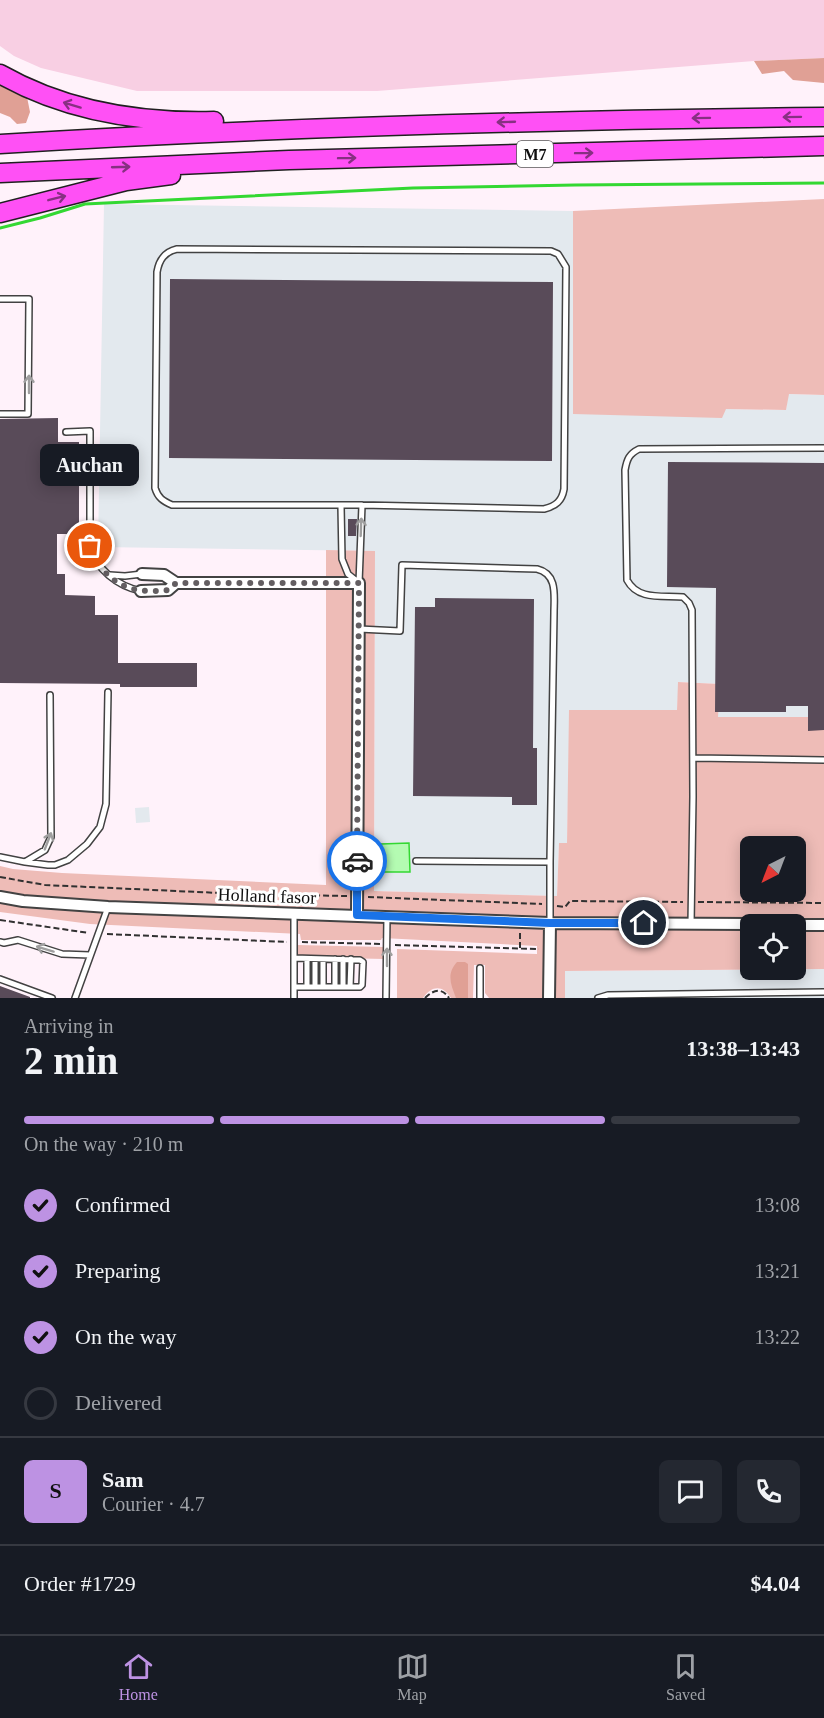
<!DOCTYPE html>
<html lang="en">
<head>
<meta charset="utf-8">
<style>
	:root { --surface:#171b24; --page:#242831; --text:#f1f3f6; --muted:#9ea1a6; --line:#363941; --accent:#bd92e3 }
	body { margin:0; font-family:"Times New Roman",serif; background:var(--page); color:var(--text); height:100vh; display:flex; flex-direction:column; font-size:22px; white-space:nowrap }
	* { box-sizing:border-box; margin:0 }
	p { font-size:20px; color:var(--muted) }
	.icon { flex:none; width:33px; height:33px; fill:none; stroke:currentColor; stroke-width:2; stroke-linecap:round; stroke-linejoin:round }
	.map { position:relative; height:998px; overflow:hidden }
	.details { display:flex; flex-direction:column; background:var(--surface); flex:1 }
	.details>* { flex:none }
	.needle { width:39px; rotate:222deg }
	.tools { position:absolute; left:740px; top:836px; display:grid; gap:12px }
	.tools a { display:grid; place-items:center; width:66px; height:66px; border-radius:9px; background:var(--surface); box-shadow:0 3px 15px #0003; font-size:30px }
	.pin { position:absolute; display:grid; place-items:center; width:51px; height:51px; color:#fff; margin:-26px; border:3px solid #fff; border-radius:50%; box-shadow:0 2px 6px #0007 }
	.courier { position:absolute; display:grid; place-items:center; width:60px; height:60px; margin:-30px; border:4px solid #1a73e8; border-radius:50%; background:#fff; color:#222; box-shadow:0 2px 8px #0007 }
	.bubble { position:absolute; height:42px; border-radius:9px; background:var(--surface); box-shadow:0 3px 15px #0003; font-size:20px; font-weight:700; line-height:42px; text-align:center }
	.summary em { font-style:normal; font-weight:700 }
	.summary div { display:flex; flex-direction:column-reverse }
	.summary { display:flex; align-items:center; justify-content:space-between; height:102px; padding:0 24px }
	h1 { font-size:39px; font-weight:700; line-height:45px }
	.bar { display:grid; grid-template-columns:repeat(4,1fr); gap:9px 6px; align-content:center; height:72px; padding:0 24px }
	.bar i { height:8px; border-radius:4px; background:var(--line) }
	.bar .on { background:var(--accent) }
	.bar p { grid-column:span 4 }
	.line { display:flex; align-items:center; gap:15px; padding:0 24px; border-top:2px solid var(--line) }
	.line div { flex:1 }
	.round { display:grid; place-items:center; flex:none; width:63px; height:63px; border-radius:9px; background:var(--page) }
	ol { padding:0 24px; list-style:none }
	li { display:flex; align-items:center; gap:18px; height:66px }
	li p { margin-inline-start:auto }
	li .icon { padding:6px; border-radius:50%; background:var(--accent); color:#111; stroke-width:4 }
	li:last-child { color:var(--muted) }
	li i { width:33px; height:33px; border:3px solid var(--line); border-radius:50% }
	.menu { display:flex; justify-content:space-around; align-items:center; height:84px; border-top:2px solid var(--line); background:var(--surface); font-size:16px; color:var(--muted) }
	.menu a { display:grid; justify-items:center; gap:3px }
	.menu .on { color:var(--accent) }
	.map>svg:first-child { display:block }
	.industrial { fill:#e3e9ee }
	.farmland { fill:#f8cfe3 }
	.green { fill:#eebcb7; fill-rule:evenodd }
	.forest { fill:#e0a095 }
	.water { fill:#b4fbb2; stroke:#33d832; stroke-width:1.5 }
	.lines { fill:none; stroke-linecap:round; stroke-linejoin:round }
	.stream { stroke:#33d832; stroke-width:3 }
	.building { fill:#594b59 }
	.service-casing { stroke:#424242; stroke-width:8 }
	.minor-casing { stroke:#424242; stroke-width:14 }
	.motorway-casing { stroke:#202020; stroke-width:21 }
	.path { stroke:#313131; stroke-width:2; stroke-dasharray:6 3; stroke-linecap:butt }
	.service { stroke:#fff; stroke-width:5 }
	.minor { stroke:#fff; stroke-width:10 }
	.motorway { stroke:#ff50f5; stroke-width:18 }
	.oneway { stroke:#873082 }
	.oneway2 { stroke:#9f9f9f }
	.done { stroke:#635e61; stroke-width:6; stroke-dasharray:0 10.8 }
	.route { stroke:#1a73e8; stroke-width:8 }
	.labels { text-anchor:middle; stroke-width:6; stroke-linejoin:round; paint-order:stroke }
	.shield { fill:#fff; stroke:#575757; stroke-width:1.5 }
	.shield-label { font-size:16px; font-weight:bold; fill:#0f0f0f }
	.street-label { font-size:18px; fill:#0f0f0f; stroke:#fff }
</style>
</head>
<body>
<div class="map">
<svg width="824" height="998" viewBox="0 0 824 998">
	<rect width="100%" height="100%" fill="#fff2fa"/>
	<!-- industrial -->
	<path class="industrial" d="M104,204L573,211V414L726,409L786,410L788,394L824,395V717H717L720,684L679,682L677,710H570L567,843L559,844L557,896L374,891L375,551L98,547Z
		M149,807L150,822L136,823L135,808Z
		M824,969V998H565V971Z"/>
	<!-- farmland -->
	<path class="farmland" d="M0,0H824V58L754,61L377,91H137L41,68L14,56L0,46Z"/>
	<!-- green -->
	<path class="green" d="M824,199V395L789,394L786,410L726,409L722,418L573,414V211Z
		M326,550L375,551L374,891L557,896L559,843H567L569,710H677L678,682L720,684L718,717H824V969L565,971V998H489L485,993V965H474L473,998H451C443,985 432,985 423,998H397V949L537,954V946L382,938L381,940H301L300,934L90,924L0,912V866L13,869L62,873L326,885ZM750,846H795V891H750ZM750,924H795V969H750Z
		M298,945L384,947V959L297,957Z"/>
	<!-- forest -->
	<path class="forest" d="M824,58V83L793,80L784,71L762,74L754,61Z
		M0,84L27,97L30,112L26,123L17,124L10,117L0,113Z
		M457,962H465L468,964V998H456C451,985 446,974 457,962Z"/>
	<!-- water -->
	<path class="water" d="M409,843L410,872H381V844Z"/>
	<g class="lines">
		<!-- stream -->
		<path class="stream" d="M0,228L40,218L85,204L413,188L575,185L824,183"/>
	</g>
	<!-- building -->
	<path class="building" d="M170,279L553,282L552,461L169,458Z
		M58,418V442H79V534H57V574H65V595L95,596V615H118V663H197V687H120V684L0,683V419Z
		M668,462L824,463V730L808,731V706H786V712H715L716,588L667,587Z
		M348,519H357L356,536H348Z
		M435,598L534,599L533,748H537V805H512V797L413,796L415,607H435Z
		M0,986L30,997V998H0Z"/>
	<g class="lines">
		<!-- service casing -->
		<g class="service-casing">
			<path id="service" d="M177,249L551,251L558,254L566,267L564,489C562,501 556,506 544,509L362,505H172C163,501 158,498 155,488L157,272C159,260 164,252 177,249Z
				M0,299H29L28,414H0
				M66,432L90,431V546C96,569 117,586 141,591
				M341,506L342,559L348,574L358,582
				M110,575L125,576L142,574
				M359,583L362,505
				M359,629L400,631L402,565L537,569C558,574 554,596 554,613L550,862V923
				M693,758L824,760
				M0,857L25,862L45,850L51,837L50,695
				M416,861L550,862
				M25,862L48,865H55L68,860L87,844L100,827L106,804L108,692
				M691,924L693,797L692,610L689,603L683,597C663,595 638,601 627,580L625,470C627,459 629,454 639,449L824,448
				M0,942L4,943L18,940L62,954L90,955
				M0,979L52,998
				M294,987H360L362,985L363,962L360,960L294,958
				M307,987V959
				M315,987V959
				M323,987V959
				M335,987V959
				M343,987V959
				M350,987L351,959
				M75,998L108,907
				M294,998V913
				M386,998L387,916
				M480,998V968
				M598,998L608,995L824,992"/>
		</g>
		<!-- minor casing -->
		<g class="minor-casing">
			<path id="minor" d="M142,574L164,575L176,583H359L357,915
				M141,591L168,590L176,583
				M0,897L23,901L108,907L550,923L750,924
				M795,925H824
				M549,998L550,923"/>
		</g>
		<!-- motorway casing -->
		<g class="motorway-casing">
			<path id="motorway" d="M0,74C65,111 140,123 214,121
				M0,144C274,127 549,120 824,117
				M0,173L289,160L824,146
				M0,213L126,181L171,175"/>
		</g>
		<!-- path -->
		<path class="path" d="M0,877L45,885L242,894L347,896
			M368,897L542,904
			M698,902L824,903
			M557,906L565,907L570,901L683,902
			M0,920L89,933
			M520,933V948
			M107,934L287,942
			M302,942L380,944
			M395,945L539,949
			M425,998C433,990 442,987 449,998"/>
		<!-- service -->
		<use href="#service" class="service"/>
		<!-- minor -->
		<use href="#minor" class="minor"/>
		<!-- motorway -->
		<use href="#motorway" class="motorway"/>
	</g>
	<!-- one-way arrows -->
	<defs><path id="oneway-shaft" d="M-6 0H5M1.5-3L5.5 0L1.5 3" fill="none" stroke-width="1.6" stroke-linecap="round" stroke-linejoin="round" transform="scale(1.5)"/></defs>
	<g class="oneway">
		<use href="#oneway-shaft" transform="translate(72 105) rotate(-163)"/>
		<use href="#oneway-shaft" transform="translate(792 117) rotate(179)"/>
		<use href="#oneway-shaft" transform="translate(701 118) rotate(179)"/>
		<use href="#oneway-shaft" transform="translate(506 122) rotate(178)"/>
		<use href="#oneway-shaft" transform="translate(584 153) rotate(-1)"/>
		<use href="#oneway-shaft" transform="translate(347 158) rotate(-1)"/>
		<use href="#oneway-shaft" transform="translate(121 167) rotate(-2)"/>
		<use href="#oneway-shaft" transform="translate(57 198) rotate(-14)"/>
	</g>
	<g class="oneway2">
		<use href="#oneway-shaft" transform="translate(29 384) rotate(-90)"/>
		<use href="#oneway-shaft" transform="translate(361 527) rotate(-88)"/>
		<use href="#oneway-shaft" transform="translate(48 841) rotate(-69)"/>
		<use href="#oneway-shaft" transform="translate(45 949) rotate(-163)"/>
		<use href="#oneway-shaft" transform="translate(387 957) rotate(-90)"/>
	</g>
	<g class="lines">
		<!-- done -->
		<path class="done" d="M90,546C95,566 113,584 133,589C144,592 157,591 168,590L176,583H359L357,861"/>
		<!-- route -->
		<path class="route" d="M357,861V915L550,923H644"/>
	</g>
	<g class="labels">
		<!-- shield labels -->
		<rect class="shield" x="517" y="141" width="36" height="26" rx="4.5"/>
		<g class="shield-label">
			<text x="535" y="160">M7</text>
		</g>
		<!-- street labels -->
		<g class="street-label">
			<text transform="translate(267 896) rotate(2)" y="6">Holland fasor</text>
		</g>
	</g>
</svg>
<div class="tools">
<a><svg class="needle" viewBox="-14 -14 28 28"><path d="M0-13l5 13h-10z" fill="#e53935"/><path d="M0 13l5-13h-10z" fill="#9ea1a6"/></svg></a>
<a><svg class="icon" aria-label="locate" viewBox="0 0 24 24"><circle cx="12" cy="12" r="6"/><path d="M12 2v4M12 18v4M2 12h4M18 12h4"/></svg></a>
</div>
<div class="pin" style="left:90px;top:546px;background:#ea580c"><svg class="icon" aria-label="bag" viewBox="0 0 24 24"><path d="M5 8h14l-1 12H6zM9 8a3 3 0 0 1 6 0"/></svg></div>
<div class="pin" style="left:644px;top:923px;background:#1f2937"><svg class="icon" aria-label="home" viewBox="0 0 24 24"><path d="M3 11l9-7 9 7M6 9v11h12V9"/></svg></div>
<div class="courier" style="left:357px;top:861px"><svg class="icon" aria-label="car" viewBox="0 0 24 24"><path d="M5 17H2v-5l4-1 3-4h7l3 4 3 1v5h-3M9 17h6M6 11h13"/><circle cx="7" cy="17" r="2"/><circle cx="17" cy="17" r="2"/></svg></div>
<div class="bubble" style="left:40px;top:444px;width:99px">Auchan</div>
</div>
<section class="details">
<div class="summary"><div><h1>2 min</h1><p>Arriving in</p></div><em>13:38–13:43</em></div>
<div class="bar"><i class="on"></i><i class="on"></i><i class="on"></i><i></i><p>On the way · 210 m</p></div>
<ol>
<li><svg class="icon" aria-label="check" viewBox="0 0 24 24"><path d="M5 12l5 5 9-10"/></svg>Confirmed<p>13:08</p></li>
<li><svg class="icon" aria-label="check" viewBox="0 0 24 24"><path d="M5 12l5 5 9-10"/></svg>Preparing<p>13:21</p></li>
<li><svg class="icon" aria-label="check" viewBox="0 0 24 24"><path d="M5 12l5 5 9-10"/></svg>On the way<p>13:22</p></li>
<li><i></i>Delivered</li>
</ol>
<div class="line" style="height:108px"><b class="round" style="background:var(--accent);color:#111">S</b><div><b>Sam</b><p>Courier · 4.7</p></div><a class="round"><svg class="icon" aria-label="chat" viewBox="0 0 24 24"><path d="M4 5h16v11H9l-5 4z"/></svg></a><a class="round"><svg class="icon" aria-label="phone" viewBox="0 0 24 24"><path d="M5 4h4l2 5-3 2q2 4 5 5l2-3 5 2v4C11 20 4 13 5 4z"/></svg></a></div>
<div class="line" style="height:78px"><div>Order #1729</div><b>$4.04</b></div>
</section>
<nav class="menu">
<a class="on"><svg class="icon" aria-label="home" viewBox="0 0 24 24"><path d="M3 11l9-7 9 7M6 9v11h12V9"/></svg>Home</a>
<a><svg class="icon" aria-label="map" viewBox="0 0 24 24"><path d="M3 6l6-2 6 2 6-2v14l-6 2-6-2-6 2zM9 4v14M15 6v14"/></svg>Map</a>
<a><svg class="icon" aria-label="saved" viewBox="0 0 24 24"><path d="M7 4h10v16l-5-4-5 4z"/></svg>Saved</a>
</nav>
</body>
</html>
